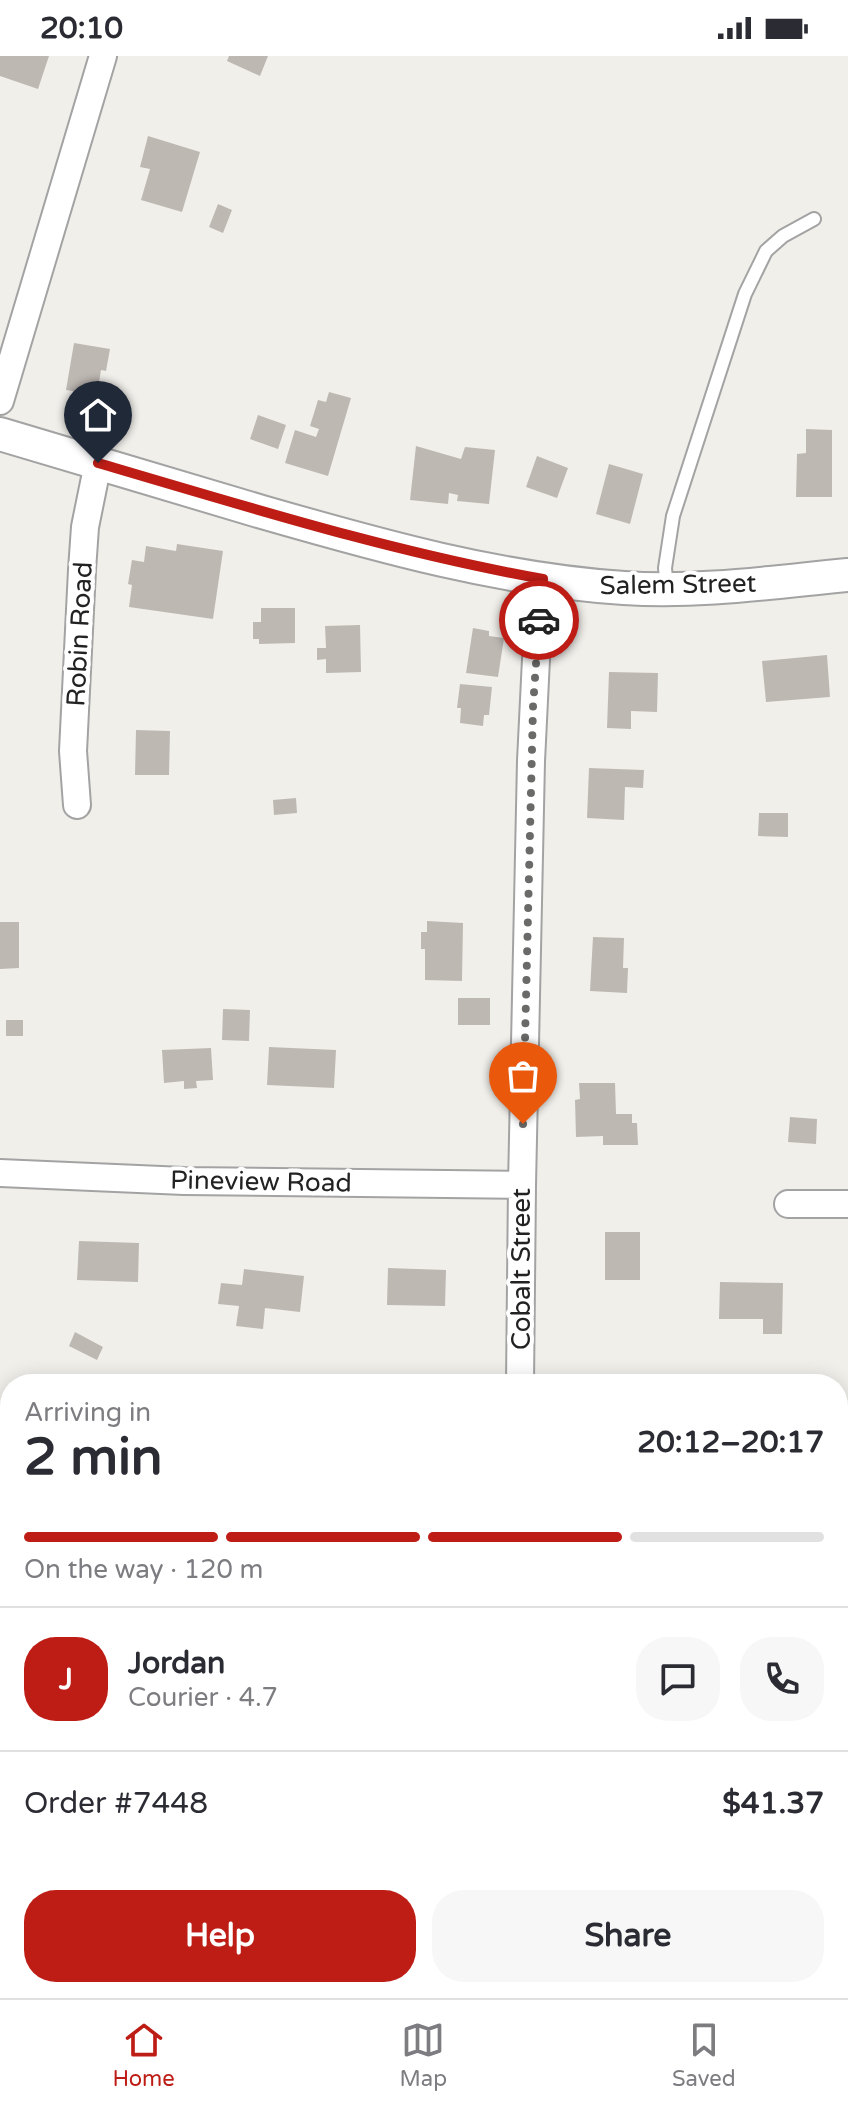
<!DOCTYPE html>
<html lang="en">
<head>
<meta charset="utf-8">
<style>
	:root { --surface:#fff; --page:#f7f7f7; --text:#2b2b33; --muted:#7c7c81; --line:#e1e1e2; --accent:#be1d16 }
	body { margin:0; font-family:"Varela Round",sans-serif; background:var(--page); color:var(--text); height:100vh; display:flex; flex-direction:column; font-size:30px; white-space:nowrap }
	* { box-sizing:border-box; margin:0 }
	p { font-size:26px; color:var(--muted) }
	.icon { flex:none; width:44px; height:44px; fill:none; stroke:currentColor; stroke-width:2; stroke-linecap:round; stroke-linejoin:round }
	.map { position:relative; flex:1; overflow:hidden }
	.panel { position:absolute; left:0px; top:1318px; width:848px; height:624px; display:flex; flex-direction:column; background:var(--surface); border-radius:32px 32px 0 0; box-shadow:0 4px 20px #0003 }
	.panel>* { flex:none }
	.pin { position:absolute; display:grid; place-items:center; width:68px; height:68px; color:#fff; margin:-82px -34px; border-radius:50% 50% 50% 0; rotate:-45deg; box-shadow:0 0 8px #0007 }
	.pin .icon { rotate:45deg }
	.courier { position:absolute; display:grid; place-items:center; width:80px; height:80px; margin:-40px; border:6px solid #be1d16; border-radius:50%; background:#fff; color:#222; box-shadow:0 2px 10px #0007 }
	.summary em { font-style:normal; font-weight:700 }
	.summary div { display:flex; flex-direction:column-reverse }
	.summary { display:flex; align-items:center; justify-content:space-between; height:136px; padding:0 24px }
	h1 { font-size:52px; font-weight:700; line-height:60px }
	.bar { display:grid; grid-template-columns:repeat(4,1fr); gap:12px 8px; align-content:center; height:96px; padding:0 24px }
	.bar i { height:10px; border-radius:6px; background:var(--line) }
	.bar .selected { background:var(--accent) }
	.bar p { grid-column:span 4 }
	.line { display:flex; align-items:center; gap:20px; padding:0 24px; border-top:2px solid var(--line) }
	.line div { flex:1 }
	.round { display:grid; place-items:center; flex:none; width:84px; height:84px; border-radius:32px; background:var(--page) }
	.action { display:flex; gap:16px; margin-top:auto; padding:16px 24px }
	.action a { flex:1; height:92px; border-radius:32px; background:var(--accent); color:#fff; font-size:32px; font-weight:700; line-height:92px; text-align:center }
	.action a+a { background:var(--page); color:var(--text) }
	.status { display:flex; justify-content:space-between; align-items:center; height:56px; padding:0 40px; background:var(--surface); direction:ltr }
	.status svg { height:22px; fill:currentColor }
	.dock { display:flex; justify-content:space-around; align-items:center; height:112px; border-top:2px solid var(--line); background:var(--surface); font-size:22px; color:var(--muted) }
	.dock a { display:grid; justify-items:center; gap:4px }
	.dock .selected { color:var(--accent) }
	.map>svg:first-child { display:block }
	.wetland { fill:#c9ddd5 }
	.building { fill:#beb8b3 }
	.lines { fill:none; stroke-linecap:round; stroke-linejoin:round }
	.service-casing { stroke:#a3a3a3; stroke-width:16 }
	.minor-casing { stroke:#a3a3a3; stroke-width:30 }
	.tertiary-casing { stroke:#a3a3a3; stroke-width:36 }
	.service { stroke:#fff; stroke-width:12 }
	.minor { stroke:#fff; stroke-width:26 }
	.tertiary { stroke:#fff; stroke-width:32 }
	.done { stroke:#6a6a68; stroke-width:8; stroke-dasharray:0 14.4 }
	.route { stroke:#be1d16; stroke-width:10 }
	.labels { text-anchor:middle; stroke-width:8; stroke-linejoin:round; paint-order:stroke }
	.street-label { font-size:26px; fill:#222; stroke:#fff }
</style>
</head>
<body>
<div class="status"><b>20:10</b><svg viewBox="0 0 49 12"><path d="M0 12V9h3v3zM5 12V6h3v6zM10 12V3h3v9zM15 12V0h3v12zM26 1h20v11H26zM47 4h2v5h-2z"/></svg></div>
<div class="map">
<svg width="848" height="1942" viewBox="0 0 848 1942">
	<rect width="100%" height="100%" fill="#f1efea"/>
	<!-- wetland -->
	<path class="wetland" d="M848,1892V1942H686L714,1932H838V1893Z"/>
	<!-- building -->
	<path class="building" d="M0,0H49L38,33L0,20Z
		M229,0H268L260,20L227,5Z
		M148,80L200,96L182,156L141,144L150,113L140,111Z
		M218,148L232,154L223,177L209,171Z
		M74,287L110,293L106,315L101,314L97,339L66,334Z
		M329,336L351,342L328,420L285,407L295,374L316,381L319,373L310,370L318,344L326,346Z
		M258,359L286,369L278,393L250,383Z
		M806,373L832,374V441H796L797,398L806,397Z
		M416,390L461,403L465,391L495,394L489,448L457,445L458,439L449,437L448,448L410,444Z
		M537,400L568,412L557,442L526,431Z
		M609,408L643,418L630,468L596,458Z
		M177,488L223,495L213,563L129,551L132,529L128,528L132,504L144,506L146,490L176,495Z
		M261,552H295V587L259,588V583H253V566H261Z
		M360,569L361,616L326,617V603L317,604V592H326L325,570Z
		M473,572L489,575V580L504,582L498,621L466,617Z
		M827,599L830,641L766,646L762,605Z
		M609,616L658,617L657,656L631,655V673L607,672Z
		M460,628L492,631L489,659H484L483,670L460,667L461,652H457Z
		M136,674L170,675L169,719H135Z
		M589,712L644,714L643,732L625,731L624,764L587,762Z
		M296,742L297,757L274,759L273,744Z
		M759,757H788V781L758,780Z
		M427,865L463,867L462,925L425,924V893H421V876H427Z
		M0,866H19V912L0,913Z
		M593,881L624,882L623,912H628L627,937L590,935Z
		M458,942H490V969H458Z
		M223,953L250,954L249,985L222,984Z
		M6,964H23V980H6Z
		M269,991L336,994L334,1032L267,1029Z
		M211,992L213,1024L196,1025L197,1032L184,1033V1025L164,1027L162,994Z
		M579,1027H615L616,1058H632V1067H637L638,1089H603V1080L576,1081L575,1044L580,1043Z
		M790,1061L817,1063L816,1088L788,1086Z
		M605,1176H640V1224H605Z
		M79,1185L139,1187L138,1226L77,1224Z
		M388,1212L446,1214L445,1250L387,1249Z
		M244,1213L304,1220L300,1256L265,1252L263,1273L236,1270L239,1250L218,1248L221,1227L242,1229Z
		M720,1226L783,1227L782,1278H763V1263H719Z
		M75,1276L103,1291L97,1304L69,1290Z"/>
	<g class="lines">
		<!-- service casing -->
		<g class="service-casing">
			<path id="service" d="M667,533L665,512L673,460L745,238L766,195L783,180L814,163"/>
		</g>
		<!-- minor casing -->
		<g class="minor-casing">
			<path id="minor" d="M0,345L103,0
				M77,749L73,695L82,514L85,471L98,407
				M0,1117L184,1125L522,1129
				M788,1148H848
				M520,1328L522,1129L531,705L536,603L543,523
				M838,1450H848
				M838,1771L848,1769"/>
		</g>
		<!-- tertiary casing -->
		<g class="tertiary-casing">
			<path id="tertiary" d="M0,378C87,404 175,430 262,456C380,490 501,524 624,532C699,537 774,526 848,519"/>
		</g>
		<!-- service -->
		<use href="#service" class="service"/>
		<!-- minor -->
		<use href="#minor" class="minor"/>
		<!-- tertiary -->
		<use href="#tertiary" class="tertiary"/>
	</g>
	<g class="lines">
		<!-- done -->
		<path class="done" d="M523,1068L533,651L539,564"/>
		<!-- route -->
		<path class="route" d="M98,407C245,450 391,496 543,523L539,564"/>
	</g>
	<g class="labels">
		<!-- street labels -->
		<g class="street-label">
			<text transform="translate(678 528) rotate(-1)" y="9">Salem Street</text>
			<text transform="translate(79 578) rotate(-87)" y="9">Robin Road</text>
			<text transform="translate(261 1125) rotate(1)" y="9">Pineview Road</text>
			<text transform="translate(521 1213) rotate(-90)" y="9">Cobalt Street</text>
		</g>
	</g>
</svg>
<div class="pin" style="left:523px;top:1068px;background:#ea580c"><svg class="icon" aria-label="bag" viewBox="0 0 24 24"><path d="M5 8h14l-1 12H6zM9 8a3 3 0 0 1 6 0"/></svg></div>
<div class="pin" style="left:98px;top:407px;background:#1f2937"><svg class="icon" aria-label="home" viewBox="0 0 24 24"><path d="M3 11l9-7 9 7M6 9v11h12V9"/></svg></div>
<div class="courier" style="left:539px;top:564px"><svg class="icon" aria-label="car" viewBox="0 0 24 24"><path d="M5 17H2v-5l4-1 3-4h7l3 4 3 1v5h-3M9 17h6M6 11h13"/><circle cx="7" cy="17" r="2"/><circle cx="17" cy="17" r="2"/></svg></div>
<section class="panel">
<div class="summary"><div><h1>2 min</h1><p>Arriving in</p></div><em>20:12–20:17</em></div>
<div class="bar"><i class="selected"></i><i class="selected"></i><i class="selected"></i><i></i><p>On the way · 120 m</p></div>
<div class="line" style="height:144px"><b class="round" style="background:var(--accent);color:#fff">J</b><div><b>Jordan</b><p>Courier · 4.7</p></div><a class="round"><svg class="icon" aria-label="chat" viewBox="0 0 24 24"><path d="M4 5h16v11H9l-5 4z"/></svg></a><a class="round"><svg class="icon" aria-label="phone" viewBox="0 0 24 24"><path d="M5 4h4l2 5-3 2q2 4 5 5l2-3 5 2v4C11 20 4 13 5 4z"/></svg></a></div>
<div class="line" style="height:104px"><div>Order #7448</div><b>$41.37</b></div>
<div class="action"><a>Help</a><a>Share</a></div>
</section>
</div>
<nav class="dock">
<a class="selected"><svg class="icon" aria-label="home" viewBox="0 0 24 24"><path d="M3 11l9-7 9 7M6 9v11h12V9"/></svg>Home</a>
<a><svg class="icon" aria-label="map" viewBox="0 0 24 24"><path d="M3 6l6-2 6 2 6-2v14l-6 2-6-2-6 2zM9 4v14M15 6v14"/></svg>Map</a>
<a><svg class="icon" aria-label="saved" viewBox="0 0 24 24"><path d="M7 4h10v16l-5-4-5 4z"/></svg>Saved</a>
</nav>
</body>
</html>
